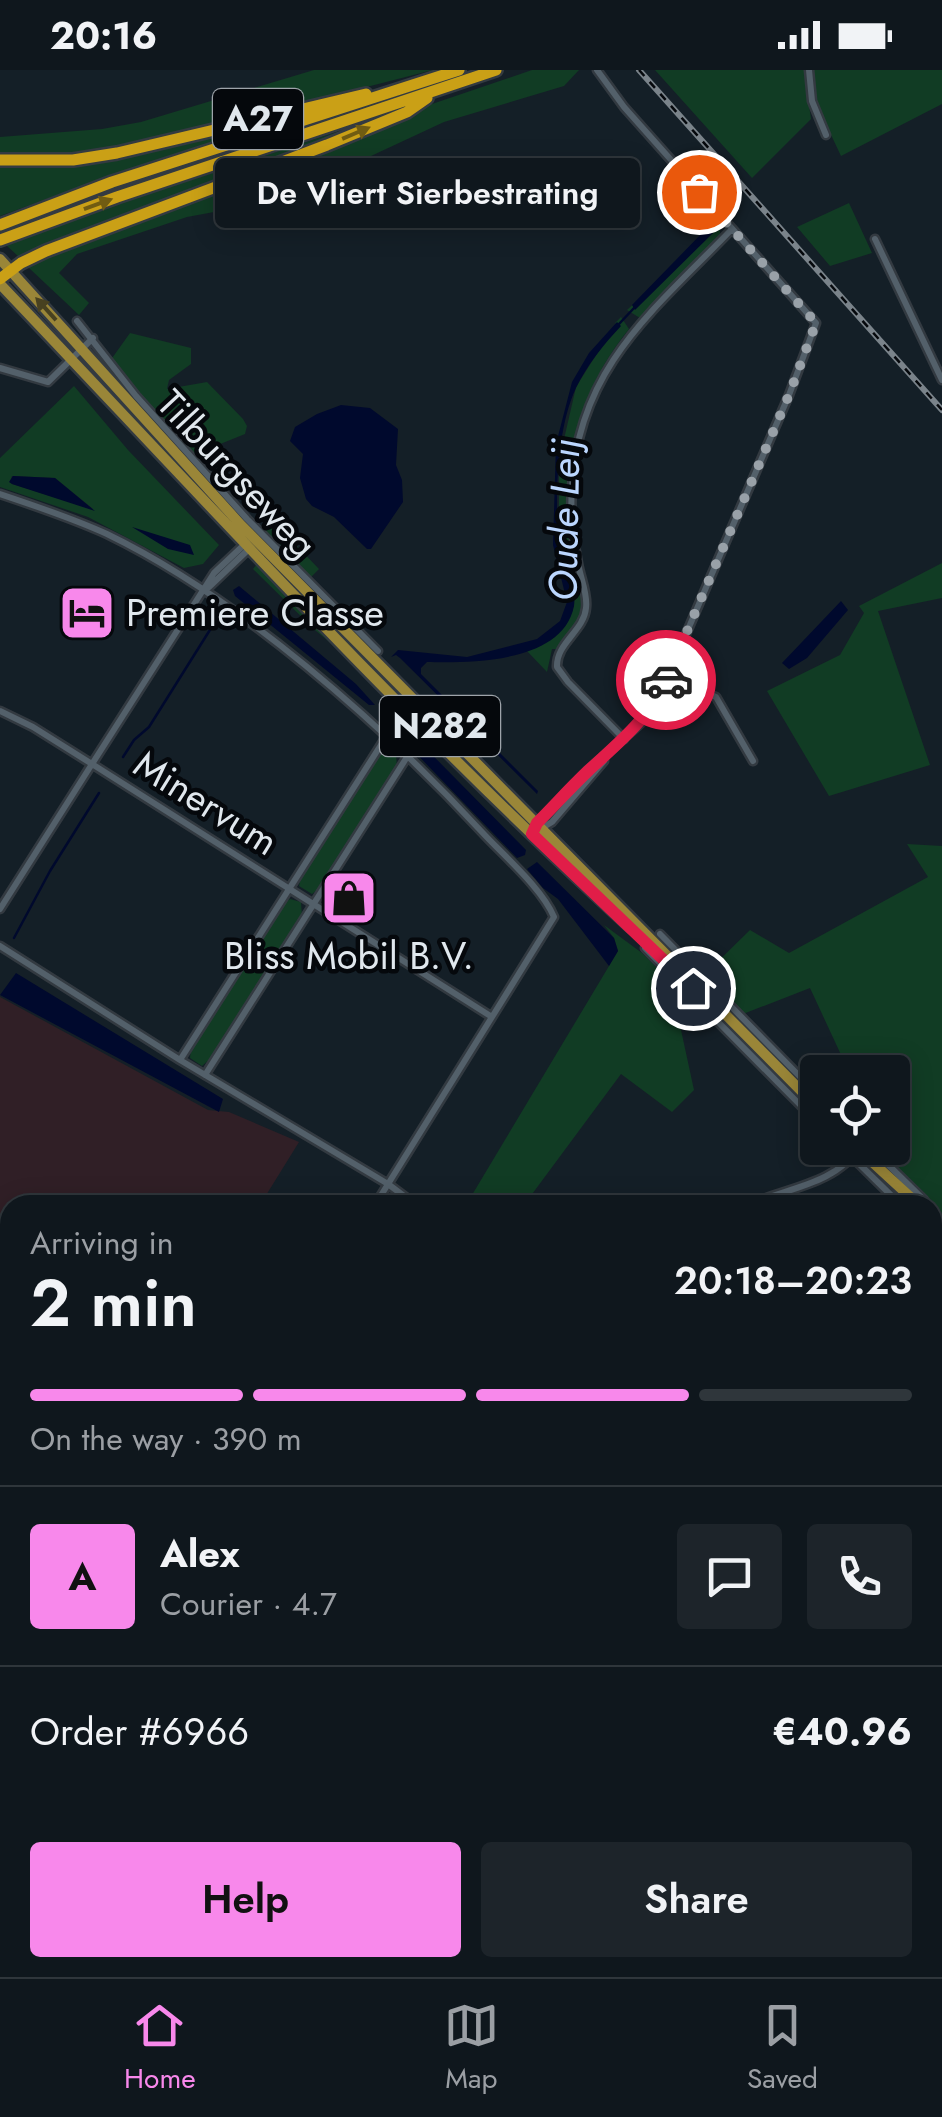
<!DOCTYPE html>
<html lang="en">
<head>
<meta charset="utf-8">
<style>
	:root { --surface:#0f171d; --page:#1d242a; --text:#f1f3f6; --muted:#9b9fa4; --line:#2f363b; --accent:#f888eb }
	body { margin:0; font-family:Jost,sans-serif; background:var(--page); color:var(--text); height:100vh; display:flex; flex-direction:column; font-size:38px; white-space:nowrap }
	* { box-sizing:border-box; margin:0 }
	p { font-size:32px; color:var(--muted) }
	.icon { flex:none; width:55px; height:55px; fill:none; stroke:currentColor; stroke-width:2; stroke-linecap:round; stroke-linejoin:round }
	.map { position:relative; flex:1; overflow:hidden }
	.side { position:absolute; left:0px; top:1125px; width:942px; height:782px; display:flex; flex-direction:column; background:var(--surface); border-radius:30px 30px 0 0; box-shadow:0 5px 25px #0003,0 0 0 2px var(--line) }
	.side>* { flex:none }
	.tools { position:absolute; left:800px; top:985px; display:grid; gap:20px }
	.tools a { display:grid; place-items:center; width:110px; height:110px; border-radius:10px; background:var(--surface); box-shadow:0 5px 25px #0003,0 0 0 2px var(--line); font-size:50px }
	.pin { position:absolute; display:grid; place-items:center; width:85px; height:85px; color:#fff; margin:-42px; border:5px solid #fff; border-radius:50%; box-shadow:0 2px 10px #0007 }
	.courier { position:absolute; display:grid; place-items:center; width:100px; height:100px; margin:-50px; border:8px solid #e11d48; border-radius:50%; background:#fff; color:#222; box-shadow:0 2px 12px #0007 }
	.bubble { position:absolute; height:70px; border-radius:10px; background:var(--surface); box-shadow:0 5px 25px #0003,0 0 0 2px var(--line); font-size:32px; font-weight:600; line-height:70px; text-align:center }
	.overview em { font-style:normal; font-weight:600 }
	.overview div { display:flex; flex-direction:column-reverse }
	.overview { display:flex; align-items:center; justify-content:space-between; height:170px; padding:0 30px }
	h1 { font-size:65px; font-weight:600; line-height:75px }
	.bar { display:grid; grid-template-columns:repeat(4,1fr); gap:15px 10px; align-content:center; height:120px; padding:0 30px }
	.bar i { height:12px; border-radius:8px; background:var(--line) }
	.bar .on { background:var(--accent) }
	.bar p { grid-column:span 4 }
	.line { display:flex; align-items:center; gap:25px; padding:0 30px; border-top:2px solid var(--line) }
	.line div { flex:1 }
	.round { display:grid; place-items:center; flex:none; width:105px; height:105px; border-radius:10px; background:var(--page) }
	.cta { display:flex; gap:20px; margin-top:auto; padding:20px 30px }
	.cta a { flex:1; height:115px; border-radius:10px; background:var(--accent); color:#111; font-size:40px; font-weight:600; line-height:115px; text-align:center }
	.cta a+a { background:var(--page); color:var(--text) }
	.status { display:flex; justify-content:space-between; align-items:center; height:70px; padding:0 50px; background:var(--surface); direction:ltr }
	.status svg { height:28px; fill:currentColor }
	.tabs { display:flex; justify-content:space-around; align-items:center; height:140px; border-top:2px solid var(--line); background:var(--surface); font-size:28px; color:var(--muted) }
	.tabs a { display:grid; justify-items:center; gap:5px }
	.tabs .on { color:var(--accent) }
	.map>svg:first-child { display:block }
	.industrial { fill:#301f26 }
	.green { fill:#113c24; fill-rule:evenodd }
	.water { fill:#00092d }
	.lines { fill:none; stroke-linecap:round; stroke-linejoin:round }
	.stream { stroke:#00092d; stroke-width:2.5 }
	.street-casing { stroke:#333a41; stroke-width:11 }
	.primary-casing { stroke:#333a41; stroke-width:15 }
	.highway-casing { stroke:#333a41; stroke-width:16 }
	.street { stroke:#53606a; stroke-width:6 }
	.primary { stroke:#9a8638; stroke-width:10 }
	.highway { stroke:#caa016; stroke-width:11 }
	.rail-casing { stroke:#7a838a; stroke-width:6 }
	.rail { stroke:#05080c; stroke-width:2.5; stroke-dasharray:8; stroke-linecap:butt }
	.oneway { fill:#715c12 }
	.oneway2 { fill:#484120 }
	.done { stroke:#99a1a8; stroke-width:10; stroke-dasharray:0 18 }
	.route { stroke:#e11d48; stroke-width:12 }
	.labels { text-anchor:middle; stroke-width:9; stroke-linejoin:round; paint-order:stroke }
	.shield { fill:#05080c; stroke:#9ea4aa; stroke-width:2.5 }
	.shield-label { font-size:35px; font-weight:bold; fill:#e0e7ed }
	.street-label { font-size:38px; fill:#e0e7ed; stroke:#05080c }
	.poi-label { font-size:38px; fill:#e0e7ed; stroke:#05080c; text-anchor:start }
	.water-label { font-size:40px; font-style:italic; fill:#bbd6fe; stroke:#05080c }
</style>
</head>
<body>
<div class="status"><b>20:16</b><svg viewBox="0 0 49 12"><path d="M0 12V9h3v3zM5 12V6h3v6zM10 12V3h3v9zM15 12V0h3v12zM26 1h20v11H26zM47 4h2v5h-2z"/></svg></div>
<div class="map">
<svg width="942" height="1907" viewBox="0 0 942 1907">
	<rect width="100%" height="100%" fill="#141f27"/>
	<!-- industrial -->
	<path class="industrial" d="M0,927L208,1040L229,1042L299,1072L260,1135H10V1839H0Z"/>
	<!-- green -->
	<path class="green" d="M314,0H433L136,76L93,82L0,85V67L102,59L141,52Z
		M532,0H579L564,16L444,52L371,86L318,103L294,145L241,137L187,147L77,184L59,203L89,233L79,245L29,198L36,190L432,34Z
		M655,0H804L811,49L752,108Z
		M811,0H942V34L841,86L817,35Z
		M334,35L74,119L0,146V98L88,92Z
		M346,59L348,62L91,157L19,187L6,175L66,151Z
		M702,130L720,152V166L640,248L627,240L714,159L693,135Z
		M849,133L872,183L830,196L797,157Z
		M621,247L629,259C583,316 563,382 569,455C570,479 588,528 580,547C575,559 564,569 556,579H552L547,602L527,581L555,567L574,536L559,477V391L576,317L601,277L620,256L615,253Z
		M130,263L191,278V294L169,310L167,319L207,312L243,349L247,356L245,364L193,385L110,291Z
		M74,316L128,380L219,475L203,494L184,498L88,447L0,417V388ZM12,406L55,408L93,439L12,414L10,412Z
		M272,450L319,499L310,508L263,459Z
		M942,493V528L878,541L930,695L829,726L767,621L840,585L864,543L859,536Z
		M257,494L351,590L315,560L253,499Z
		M384,680L396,683L397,699L322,816L312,824L299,816L301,807L377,687Z
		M907,774L942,776V1144L896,1097L899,1094L887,1078H892V1002H849L810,918L743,944L704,905L750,860L789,883L928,807Z
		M290,829L301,832L302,847L212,987L202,996L190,988L191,978L282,835Z
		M604,855L642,883L689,929L678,946L694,1020L672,1042L621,1004L524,1135H500L496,1130L491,1135H466L618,881L614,868Z
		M933,1596L942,1600V1907H911L912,1898H932Z
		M0,1839H10V1898H102L101,1907H0Z
		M338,1898H450L453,1907H340Z
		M500,1898H546L549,1907H502Z
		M621,1898H712L711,1907H624Z"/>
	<!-- water -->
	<path class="water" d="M697,136L710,151L713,163L635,240L632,235L708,157Z
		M617,252L621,256C604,274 587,295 576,318C556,360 555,431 559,477C561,497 577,516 574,536C563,593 471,593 427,592L421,598V604L538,721L537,724L400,588L396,585L391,587L398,580L467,587L537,569L560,551L567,532L553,475L556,374L572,312L589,283Z
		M341,335L370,338L398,359L396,395L402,410L403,432L371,479H367L334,447L312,436L306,429L300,408L303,384L290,371L295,357L317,344Z
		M13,406L55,408L95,441L12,414L9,412Z
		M132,457L190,475L194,485L168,479Z
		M239,516L356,614L375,635H369L235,526L233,520Z
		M841,531L848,540L807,588L789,599L782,593Z
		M386,638L526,780L525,785L517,788L381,647Z
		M537,792L614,868L618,881L609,896L558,829L543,818L527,799Z
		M16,903L223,1029L219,1042L0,925Z"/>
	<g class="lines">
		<!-- stream -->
		<path class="stream" d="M619,254L634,238
			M123,687L134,670L149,657L213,555
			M14,868L50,801L99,723
			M0,1853L10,1854
			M115,1898L123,1903L133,1898
			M182,1898L205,1907
			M233,1907L264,1906L290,1898"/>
		<!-- street casing -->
		<g class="street-casing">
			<path id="street" d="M809,0L812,31L826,65
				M875,169L942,310
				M77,251L136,326L247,449L378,581
				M0,298L48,312L93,268
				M0,424C36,436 72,448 107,464C239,528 381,653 481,761C502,784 542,818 554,847L492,947L92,694L0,839
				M209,517L250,478
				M667,607L716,627L753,691
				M0,641L33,657L92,694L214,503L247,472
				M624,669L568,612L557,597C556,573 584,561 586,538C588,523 580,507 578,493C573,468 570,442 572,417C578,297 655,239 732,159
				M537,754L588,700L640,654L655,636L789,325L816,253L624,37L597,0
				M532,764L552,752L604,691
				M660,864L818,1025
				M0,876L180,990L388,1114L416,1135
				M645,878L818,1053
				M180,990L386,667
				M205,1005L407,687
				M843,1078L901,1135
				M871,1078L924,1130L920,1135
				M375,1135L492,947
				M748,1135C783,1119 837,1114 858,1078
				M932,1167L942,1176
				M614,1898L616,1907"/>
		</g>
		<!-- primary casing -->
		<g class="primary-casing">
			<path id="primary" d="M0,189L241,455L818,1038
				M0,214C207,432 409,655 631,857
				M857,1078L919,1135
				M932,1149L942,1160"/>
		</g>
		<!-- highway casing -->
		<g class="highway-casing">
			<path id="highway" d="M0,90H73L117,83L366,24
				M0,155L112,112L459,0
				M0,170L117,127L496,0
				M0,209L21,193L46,181L327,75L407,42L427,28"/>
		</g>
		<!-- street -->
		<use href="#street" class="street"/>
		<!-- primary -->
		<use href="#primary" class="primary"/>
		<!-- highway -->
		<use href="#highway" class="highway"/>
		<!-- rail casing -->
		<g class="rail-casing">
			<path id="rail" d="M639,0L942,340"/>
		</g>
		<!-- rail -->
		<use href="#rail" class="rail"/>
	</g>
	<!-- one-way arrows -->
	<defs><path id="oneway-solid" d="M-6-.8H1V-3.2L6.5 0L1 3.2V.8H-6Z" transform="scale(2.5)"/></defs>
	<g class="oneway">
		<use href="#oneway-solid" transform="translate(356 63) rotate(-23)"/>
		<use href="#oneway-solid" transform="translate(98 134) rotate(-20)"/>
	</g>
	<use class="oneway2" href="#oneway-solid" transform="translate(46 239) rotate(-132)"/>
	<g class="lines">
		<!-- done -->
		<path class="done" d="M666,610L789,325L816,253L699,122"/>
		<!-- route -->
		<path class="route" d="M666,610C648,650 619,672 588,701C570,718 554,736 537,753L532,764L693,918"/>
	</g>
	<!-- icons -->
	<defs>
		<g id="hotel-square" transform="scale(2.875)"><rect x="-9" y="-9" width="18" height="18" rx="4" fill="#f888eb" stroke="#05080c"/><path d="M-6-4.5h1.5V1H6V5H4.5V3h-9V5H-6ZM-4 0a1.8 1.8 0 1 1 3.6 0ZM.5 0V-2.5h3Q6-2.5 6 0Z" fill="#111"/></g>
		<g id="shop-square" transform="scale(2.875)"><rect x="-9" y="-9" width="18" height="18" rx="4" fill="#f888eb" stroke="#05080c"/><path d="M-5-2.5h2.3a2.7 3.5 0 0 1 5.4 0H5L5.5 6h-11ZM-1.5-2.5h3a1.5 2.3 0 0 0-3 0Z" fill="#111"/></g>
	</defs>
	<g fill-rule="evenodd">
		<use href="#hotel-square" x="87" y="543"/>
		<use href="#shop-square" x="349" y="828"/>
	</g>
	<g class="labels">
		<!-- shield labels -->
		<g class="shield">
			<rect x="213" y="19" width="90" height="60" rx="8"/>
			<rect x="380" y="626" width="120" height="60" rx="8"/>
		</g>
		<g class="shield-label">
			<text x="258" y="61">A27</text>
			<text x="440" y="668">N282</text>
		</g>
		<!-- street labels -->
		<g class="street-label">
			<text transform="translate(237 404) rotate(47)" y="13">Tilburgseweg</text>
			<text transform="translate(206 733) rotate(32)" y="13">Minervum</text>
		</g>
		<!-- poi labels -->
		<g class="poi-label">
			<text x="126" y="556">Premiere Classe</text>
			<text x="349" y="899" text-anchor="middle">Bliss Mobil B.V.</text>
		</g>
		<!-- water labels -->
		<g class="water-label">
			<text transform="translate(564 450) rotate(-89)" y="14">Oude Leij</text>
		</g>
	</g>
</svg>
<div class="tools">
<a><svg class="icon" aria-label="locate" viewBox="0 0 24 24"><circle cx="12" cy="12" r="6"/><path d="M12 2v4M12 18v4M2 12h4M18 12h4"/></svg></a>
</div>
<div class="pin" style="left:699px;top:122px;background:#ea580c"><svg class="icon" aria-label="bag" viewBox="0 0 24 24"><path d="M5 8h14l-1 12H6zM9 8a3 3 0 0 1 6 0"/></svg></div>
<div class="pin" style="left:693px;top:918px;background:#1f2937"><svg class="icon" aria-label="home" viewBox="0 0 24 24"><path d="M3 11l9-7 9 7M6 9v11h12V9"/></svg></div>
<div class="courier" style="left:666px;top:610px"><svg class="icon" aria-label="car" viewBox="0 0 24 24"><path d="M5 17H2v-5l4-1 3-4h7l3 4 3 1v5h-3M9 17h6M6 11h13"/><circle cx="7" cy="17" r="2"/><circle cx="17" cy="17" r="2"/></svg></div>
<div class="bubble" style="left:215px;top:88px;width:425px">De Vliert Sierbestrating</div>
<section class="side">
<div class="overview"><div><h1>2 min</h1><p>Arriving in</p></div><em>20:18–20:23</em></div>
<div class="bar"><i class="on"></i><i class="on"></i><i class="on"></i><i></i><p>On the way · 390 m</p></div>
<div class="line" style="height:180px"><b class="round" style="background:var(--accent);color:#111">A</b><div><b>Alex</b><p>Courier · 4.7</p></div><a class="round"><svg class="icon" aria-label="chat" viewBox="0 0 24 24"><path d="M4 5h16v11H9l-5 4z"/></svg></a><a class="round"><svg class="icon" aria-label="phone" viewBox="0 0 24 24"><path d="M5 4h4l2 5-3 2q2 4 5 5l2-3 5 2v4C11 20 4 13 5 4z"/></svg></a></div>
<div class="line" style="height:130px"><div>Order #6966</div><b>€40.96</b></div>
<div class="cta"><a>Help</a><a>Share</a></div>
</section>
</div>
<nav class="tabs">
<a class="on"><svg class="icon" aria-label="home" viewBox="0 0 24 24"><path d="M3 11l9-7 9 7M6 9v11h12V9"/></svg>Home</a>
<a><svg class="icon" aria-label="map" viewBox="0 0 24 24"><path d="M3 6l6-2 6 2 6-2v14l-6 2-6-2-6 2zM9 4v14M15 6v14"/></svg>Map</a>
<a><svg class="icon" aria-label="saved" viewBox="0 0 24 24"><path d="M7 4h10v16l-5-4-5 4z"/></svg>Saved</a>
</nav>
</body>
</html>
